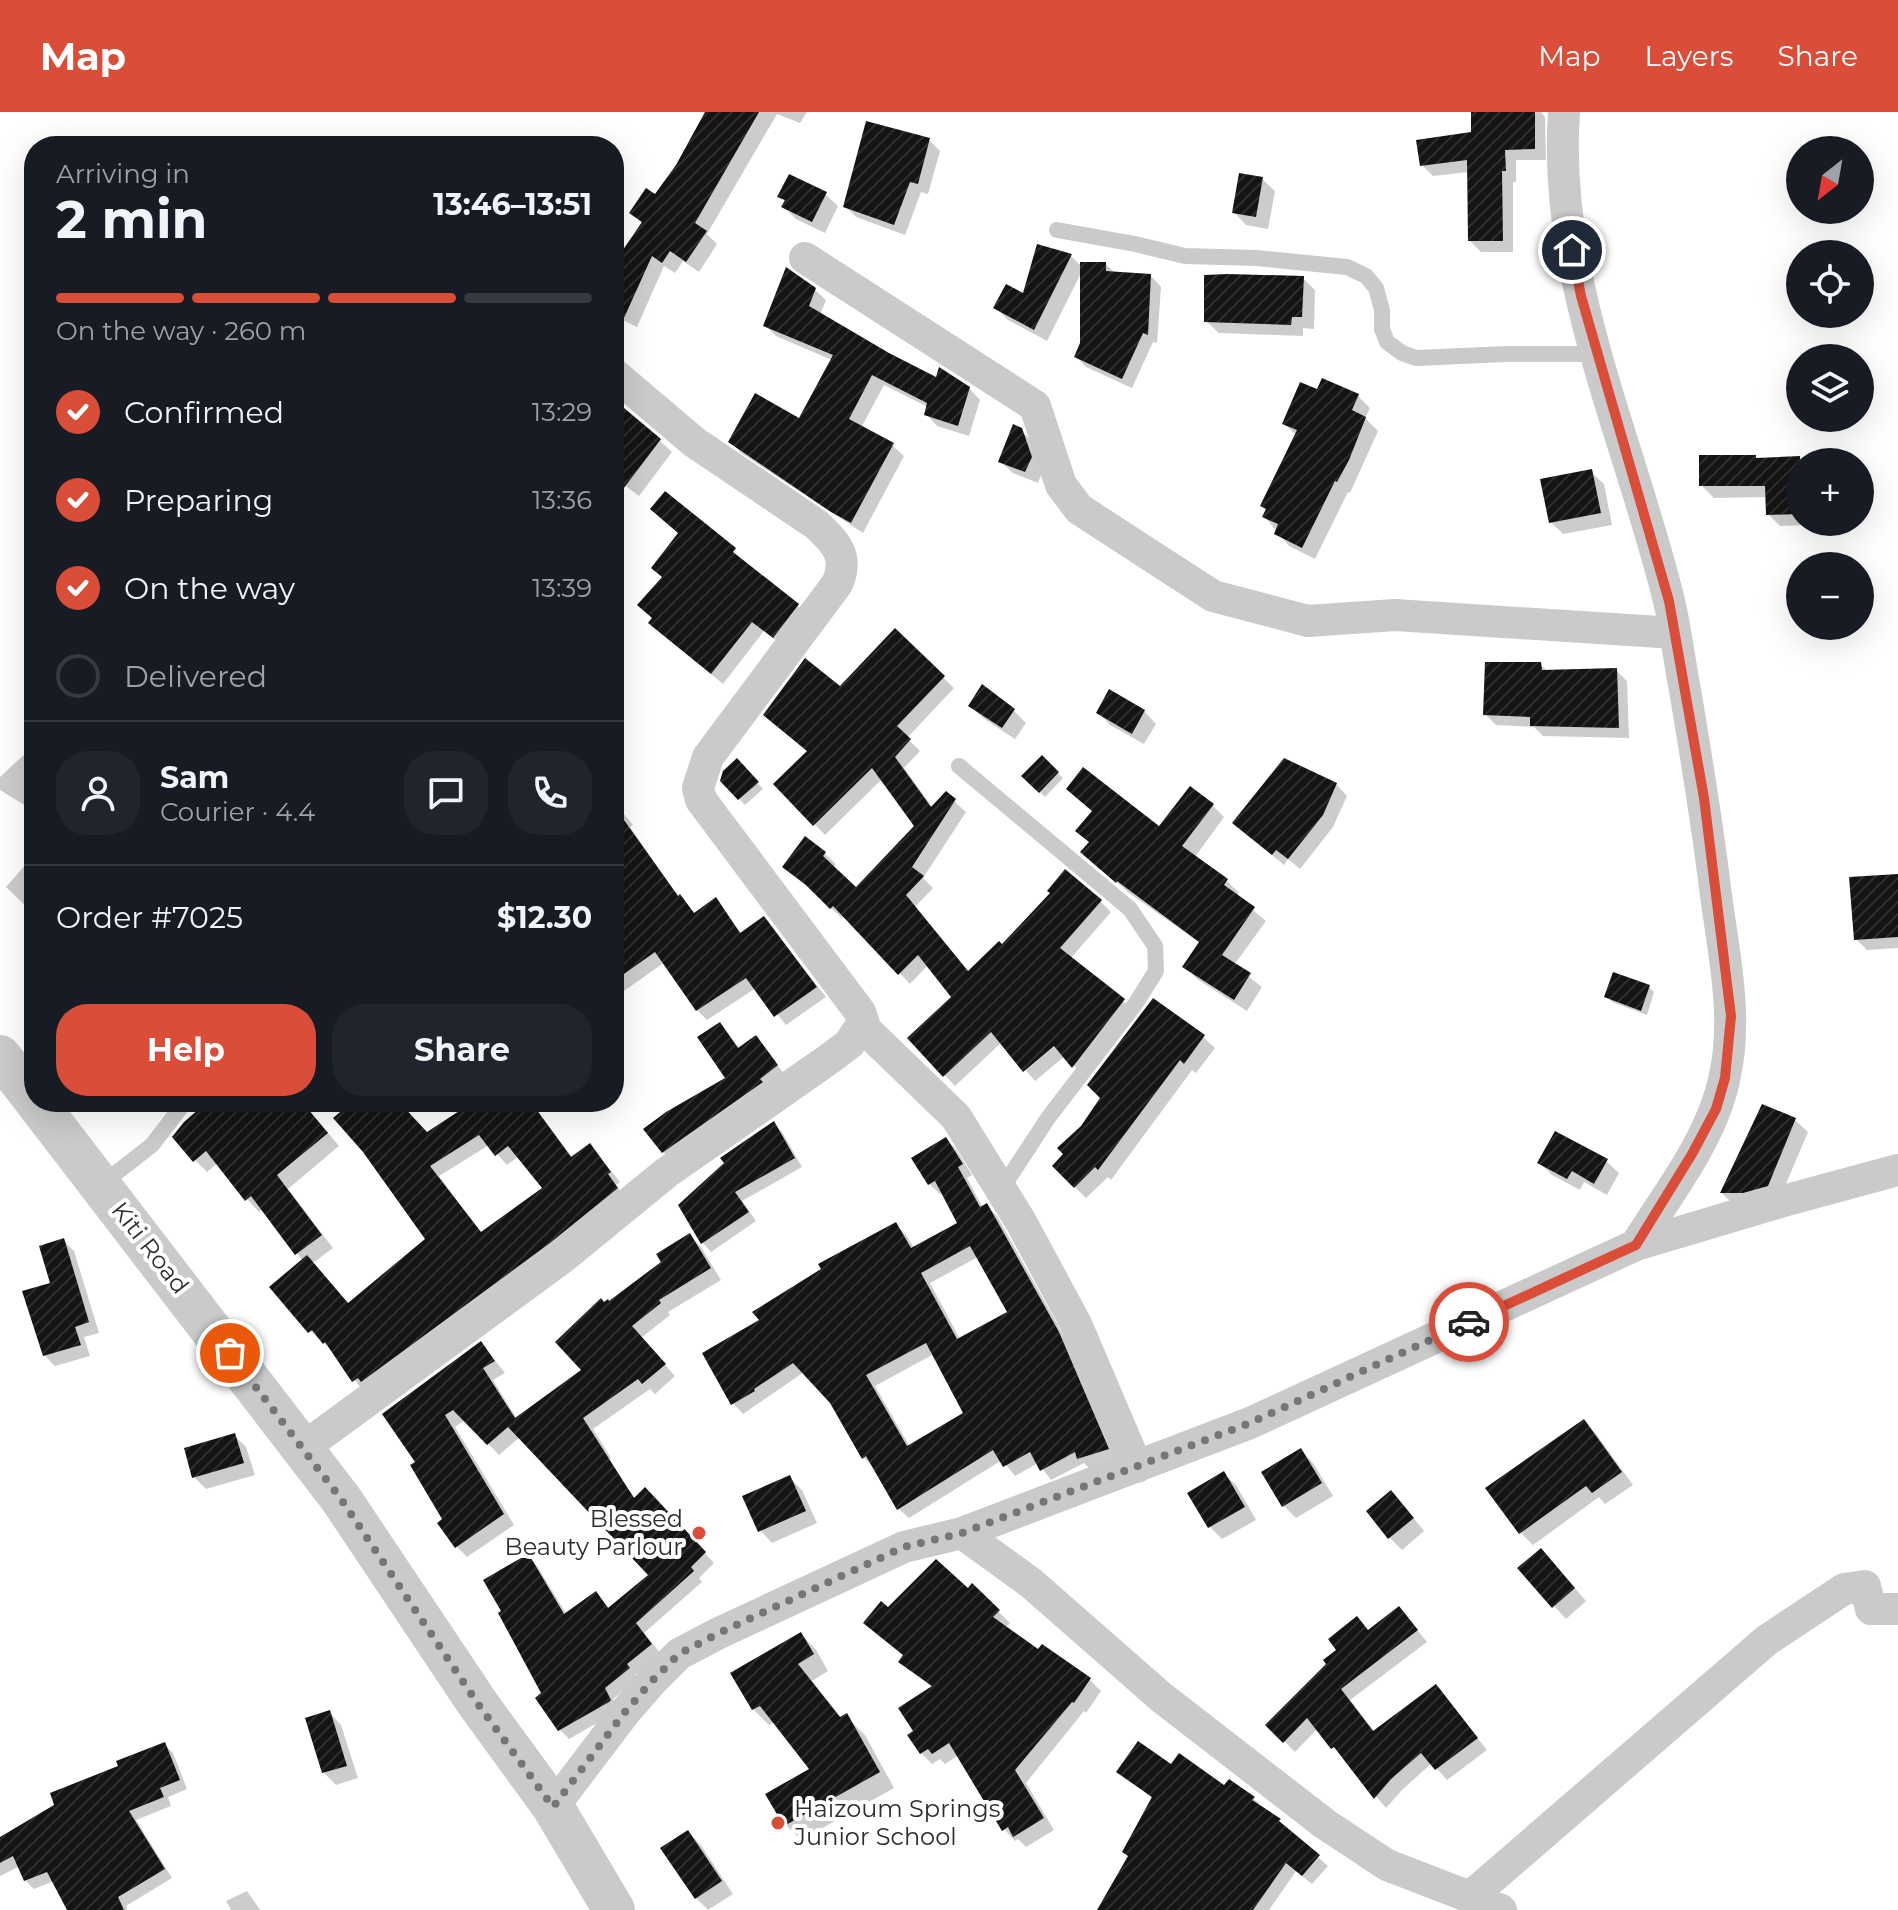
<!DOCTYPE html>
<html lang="en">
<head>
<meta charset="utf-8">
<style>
	:root { --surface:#171b24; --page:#20242c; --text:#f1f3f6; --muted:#9ea1a6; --line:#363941; --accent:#d94d39 }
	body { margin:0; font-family:Montserrat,sans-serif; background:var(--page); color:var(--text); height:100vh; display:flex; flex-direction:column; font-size:30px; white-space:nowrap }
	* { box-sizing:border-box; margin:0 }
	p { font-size:26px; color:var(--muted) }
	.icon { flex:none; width:44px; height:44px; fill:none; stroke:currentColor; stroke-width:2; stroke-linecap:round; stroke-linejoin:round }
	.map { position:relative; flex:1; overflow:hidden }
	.details { position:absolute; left:24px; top:24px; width:600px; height:976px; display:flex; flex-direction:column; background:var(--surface); border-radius:32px; box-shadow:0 8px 32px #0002 }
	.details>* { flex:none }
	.needle { width:52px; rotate:211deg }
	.controls { position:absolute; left:1786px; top:24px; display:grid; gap:16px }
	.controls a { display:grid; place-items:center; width:88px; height:88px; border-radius:50%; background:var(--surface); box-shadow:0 8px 32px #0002; font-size:40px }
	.pin { position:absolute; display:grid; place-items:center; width:68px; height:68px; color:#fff; margin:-34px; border:4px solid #fff; border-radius:50%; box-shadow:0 2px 8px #0007 }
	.courier { position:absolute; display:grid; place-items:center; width:80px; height:80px; margin:-40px; border:6px solid #d94d39; border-radius:50%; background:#fff; color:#222; box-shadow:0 2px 10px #0007 }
	.head em { font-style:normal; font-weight:700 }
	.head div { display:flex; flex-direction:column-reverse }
	.head { display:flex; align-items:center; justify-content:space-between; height:136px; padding:0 32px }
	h1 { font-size:52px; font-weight:700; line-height:60px }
	.bar { display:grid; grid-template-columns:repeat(4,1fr); gap:12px 8px; align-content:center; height:96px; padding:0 32px }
	.bar i { height:10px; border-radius:6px; background:var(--line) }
	.bar .on { background:var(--accent) }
	.bar p { grid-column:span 4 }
	.line { display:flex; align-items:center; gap:20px; padding:0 32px; border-top:2px solid var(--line) }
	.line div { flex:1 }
	.round { display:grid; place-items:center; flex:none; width:84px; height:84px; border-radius:32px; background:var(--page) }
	ol { padding:0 32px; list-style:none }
	li { display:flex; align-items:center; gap:24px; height:88px }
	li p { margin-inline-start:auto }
	li .icon { padding:8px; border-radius:50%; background:var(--accent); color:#fff; stroke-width:4 }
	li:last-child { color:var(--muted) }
	li i { width:44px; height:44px; border:4px solid var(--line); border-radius:50% }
	.button { display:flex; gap:16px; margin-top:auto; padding:16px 32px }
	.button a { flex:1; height:92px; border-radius:32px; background:var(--accent); color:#fff; font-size:32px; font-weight:700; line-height:92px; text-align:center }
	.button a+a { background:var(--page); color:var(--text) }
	header { display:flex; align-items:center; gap:48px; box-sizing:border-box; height:112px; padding:0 40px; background:var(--accent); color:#fff }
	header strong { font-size:38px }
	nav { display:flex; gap:44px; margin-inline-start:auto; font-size:28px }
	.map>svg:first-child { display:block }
	.shadow { fill:#0003; fill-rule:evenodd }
	.building { fill:url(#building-hatch); fill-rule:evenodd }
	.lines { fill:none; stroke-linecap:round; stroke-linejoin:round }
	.service { stroke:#cacaca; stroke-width:16 }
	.minor { stroke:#cacaca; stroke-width:32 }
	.tertiary { stroke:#cacaca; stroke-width:42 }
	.done { stroke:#767676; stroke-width:8; stroke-dasharray:0 14.4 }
	.route { stroke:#d94d39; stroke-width:10 }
	.poi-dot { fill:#d94d39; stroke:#fff; stroke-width:3 }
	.labels { text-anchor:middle; stroke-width:8; stroke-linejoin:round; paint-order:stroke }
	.street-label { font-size:24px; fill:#2d2d2d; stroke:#fff }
	.poi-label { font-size:24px; fill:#2d2d2d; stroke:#fff; text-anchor:end }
</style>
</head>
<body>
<header>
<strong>Map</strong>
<nav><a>Map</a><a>Layers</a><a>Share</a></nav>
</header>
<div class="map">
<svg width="1898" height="1798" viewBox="0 0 1898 1798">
	<defs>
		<pattern id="building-hatch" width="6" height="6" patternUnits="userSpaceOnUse" patternTransform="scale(2)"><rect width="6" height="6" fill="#141414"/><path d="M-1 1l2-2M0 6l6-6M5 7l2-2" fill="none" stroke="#2e2e2e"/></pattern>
	</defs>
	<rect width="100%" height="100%" fill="#fff"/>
	<!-- shadow -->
	<path class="shadow" d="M707,0H807L800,11L777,2L707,122L717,132L699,160L683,149L675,161L664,154L637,215L614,204V151L643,112L631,101L656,85L678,54Z
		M1473,0H1541L1545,5L1546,48H1516V70H1513V140H1481L1470,129L1469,60L1433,64L1422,53L1473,22Z
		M929,28L940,39L928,82L921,80L905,123L856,105L845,94Z
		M1262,67L1275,79L1268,117L1246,113L1234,100Z
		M825,82L838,94L825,121L796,107L784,95L786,90L780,84Z
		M1038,134L1071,144L1079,152H1106L1116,162L1151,164L1161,175L1157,231L1153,230L1132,276L1086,255L1076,244L1082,231V159L1047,229L1008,208L996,196L1025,183Z
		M1303,166L1315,178L1314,217L1303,216V224L1219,221L1206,209Z
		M814,177L826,188L820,203L888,243L937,267L969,276L980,288L969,324L937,314L926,302L928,295L884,273L861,316L892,333L904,344L863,421L741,341L730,329L800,309L832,248L776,224L765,213Z
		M1318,280L1358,284L1370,296L1365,306L1378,319L1350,381L1348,380L1315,447L1289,434L1264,404L1297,324L1284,311Z
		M614,313L659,328L672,340L639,384L614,365Z
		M1021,318L1034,331L1043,358L1038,371L1013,361L1000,349Z
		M1755,345L1759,348L1822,345L1826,350H1800V410H1837V412L1780,414L1768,402V385L1714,386L1701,373Z
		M1591,360L1604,372L1612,413L1563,422L1551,410Z
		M797,493L808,504L785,535L764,519L723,572L650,511Z
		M895,519L954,576L907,626L920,639L904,656L933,696L946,682L966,700L923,766L933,776L915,795L969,861L1002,835L1100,789L1111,800L1070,847L1135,899L1084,965L1065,944L1035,969L1002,930L955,974L910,926L954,885L928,853L910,872L845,803L842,806L784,754L805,727L825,742L836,752L833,756L857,778L917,714L882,667L825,723L776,672L808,640L765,603L840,577Z
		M1540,552L1548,560L1616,558L1627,569L1629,626L1543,624L1534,615L1496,613L1485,602Z
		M970,593L1013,598L1026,611L1015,627L983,606Z
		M1144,599L1156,612L1144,632L1110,613L1098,600Z
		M29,638L34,644V686L26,694L0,678V665Z
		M1042,646L1063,666L1045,685L1024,664Z
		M737,649L763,677L745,693L722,669Z
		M1336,672L1347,684L1333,715L1300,757L1288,747L1284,753L1246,722Z
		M1068,677L1160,717L1212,693L1224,705L1195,745L1227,769L1239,781L1236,784L1266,809L1234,853L1262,875L1247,899L1197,867L1185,855L1200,831L1129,781L1082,740L1090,731L1094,700Z
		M614,690L633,713L630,715L679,785L696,802L715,788L742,822L764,806L826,885L786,913L756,876L707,908L697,898L665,850L614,886Z
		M34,743V802L6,775Z
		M1898,764V836L1867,838L1856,827Z
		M1649,875L1654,880L1647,903L1612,890L1606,884Z
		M720,912L740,937L756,926L785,963L672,1048L663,1040L728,966Z
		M1203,925L1215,936L1196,961L1192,958L1111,1068L1108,1065L1086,1086L1054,1054L1082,1015Z
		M210,990H302L339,1034L288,1077L333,1136L313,1151L349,1193L428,1127L355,990H397L427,1022L477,990H543L535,996L573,1046L590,1033L620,1070L616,1073L626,1087L363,1279L335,1241L310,1219L303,1149L263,1097L259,1100L247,1087L218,1051L207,1060L195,1048ZM489,1033L507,1053L519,1044L544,1077L482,1122L439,1064Z
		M1763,994L1795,1008L1808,1020L1780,1086L1734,1093L1722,1081Z
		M773,1012L782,1020L802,1055L742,1089L756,1109L711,1140L703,1131L680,1093Z
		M946,1027L956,1037L972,1063L967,1066L983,1096L987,1094L997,1104L1069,1233L1118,1347L1089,1356L1084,1351L1051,1368L1038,1351L1015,1364L1002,1348L909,1406L898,1396L874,1356L864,1346L831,1290L804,1260L743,1302L733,1291L763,1209L896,1113L906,1123L914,1136L960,1112L943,1080L940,1082L929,1072ZM978,1145L1010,1200L960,1227L930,1171ZM934,1242L966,1301L910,1335L875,1274Z
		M1606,1049L1619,1061L1607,1083L1584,1070L1580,1078L1552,1063L1540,1051Z
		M690,1124L701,1135L721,1168L668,1200L670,1203L641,1226L675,1264L655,1282L650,1277L593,1317L611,1346L568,1376L520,1325L499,1343L465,1308L455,1315L514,1413L467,1445L456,1434L444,1408L413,1354L481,1231L505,1261L493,1268L517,1307L584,1258L609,1192L664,1150Z
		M63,1128L74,1139L99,1221L84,1225L90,1244L55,1254L44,1243L53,1172Z
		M1584,1310L1596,1322L1633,1373L1605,1392L1599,1385L1533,1433L1521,1421Z
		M234,1323L246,1335L255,1363L206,1377L194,1365Z
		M1301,1338L1313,1351L1333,1384L1296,1406L1283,1393Z
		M1223,1361L1236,1373L1256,1408L1222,1427L1210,1415Z
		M789,1365L802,1378L817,1411L772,1431L760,1418Z
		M620,1367L636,1387L645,1378L714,1451L699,1466L702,1470L644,1521L661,1542L635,1563L638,1566L613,1587L618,1599L569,1627L559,1617L504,1500L486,1469L528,1444L537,1454L567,1503L596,1482L610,1497L651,1464Z
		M1403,1393L1424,1419L1402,1438L1389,1425Z
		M1553,1451L1586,1489L1566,1507L1520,1456Z
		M972,1474L1010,1511L1005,1516L1039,1540L1042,1535L1090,1568L1101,1579L1086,1601L1084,1599L1026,1671L1054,1718L1026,1735L1018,1727L1015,1729L1004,1717L959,1643L945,1652L940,1647L932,1652L921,1641L915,1620L933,1576L901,1550L905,1544L888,1497L968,1479Z
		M1399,1496L1427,1530L1350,1588L1375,1620L1436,1574L1487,1638L1447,1668L1432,1651L1402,1678L1386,1696L1318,1616L1295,1640L1268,1613L1369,1519Z
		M801,1522L816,1538L828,1559L812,1569L842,1607H848L865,1623L894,1676L801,1728L785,1712L812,1657L775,1610L769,1613L753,1597Z
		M329,1600L341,1613L358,1666L336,1673L323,1660Z
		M164,1632L173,1641L187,1677L168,1685L171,1694L136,1708L172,1766L126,1794L127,1798H69L54,1769L34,1777L25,1768L20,1754L0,1764V1727L121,1655Z
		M1171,1655L1253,1686L1328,1754L1312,1772L1296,1759L1269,1798H1099L1129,1745L1153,1687L1119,1659Z
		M688,1720L700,1732L733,1782L708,1798L696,1786Z
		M247,1779L260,1798H231L226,1789Z"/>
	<!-- building -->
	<path class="building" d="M705,0H759L695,111L707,119L686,150L670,139L662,151L652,144L614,228V151L642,110L629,101L646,76L655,82L676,53Z
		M1471,0H1535V37L1505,38L1506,59H1502L1503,129H1468L1467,48L1420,54L1416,28L1471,20Z
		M866,9L930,26L918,72L910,70L894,113L843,95Z
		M1239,61L1263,65L1256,105L1232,101Z
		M789,62L827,80L812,110L781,95L785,88L777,85Z
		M1037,132L1072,142L1034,218L993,196L1006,172L1023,181Z
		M1080,150H1106V159L1151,162L1148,223L1143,221L1122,267L1074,245L1080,231Z
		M786,155L816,176L809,194L889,241L936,265L939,255L970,275L958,314L924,303L927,291L872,263L849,307L894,331L851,411L831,400L728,330L755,281L799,306L833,243L763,214Z
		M1228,162L1304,164L1302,205H1292L1291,213L1204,210V163Z
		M1322,266L1359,282L1352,298L1366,305L1349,348L1337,370L1335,369L1302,436L1274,422L1278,412L1262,405L1266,397L1260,394L1297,318L1282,312L1300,270L1317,277Z
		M624,296L661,327L614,389V309Z
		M1013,312L1022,316L1032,345L1025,360L998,350Z
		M1699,343H1756V346L1800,344V402L1766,403L1765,374H1699Z
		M1592,357L1601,401L1549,411L1540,367Z
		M665,379L736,436L733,440L799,492L773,526L752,510L711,562L648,511L652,506L637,493L662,465L651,456L678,421L650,397Z
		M895,516L945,564L897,614L911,627L895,645L931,695L946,679L956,687L912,755L924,764L906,783L968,859L999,829L1002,832L1050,781L1047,779L1065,757L1102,788L1060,836L1125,887L1072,956L1054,934L1023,960L991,920L943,965L907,926L951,885L918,843L898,863L833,794L830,797L806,773L782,755L805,724L826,740L823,744L856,775L914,714L872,656L813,714L773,672L807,639L763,603L805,546L840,574Z
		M1485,550H1541L1542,558L1617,556L1619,616L1530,614V605L1483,603Z
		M982,572L1015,597L1002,616L968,594Z
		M1109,577L1145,598L1132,622L1096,601Z
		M1042,643L1059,660L1039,681L1021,664Z
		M737,646L759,670L738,688L720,669L723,659Z
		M1284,646L1337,671L1323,703L1288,747L1276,738L1272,743L1232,711Z
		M1083,655L1159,714L1190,674L1214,692L1182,734L1228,767L1224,773L1255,795L1222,843L1251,861L1234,888L1182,855L1199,830L1117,769L1116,771L1080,740L1089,730L1075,719L1092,699L1066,677Z
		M614,694L678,784L680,782L694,801L716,785L740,821L764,804L817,875L774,905L746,866L696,899L655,840L614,869Z
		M1898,762V825L1854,828L1849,765Z
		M1613,860L1650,873L1641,899L1604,885Z
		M1153,886L1205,923L1184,952L1180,948L1098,1058L1095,1055L1074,1076L1052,1054L1063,1042L1057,1036L1081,1014L1100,986L1087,973Z
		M720,910L738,936L756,923L778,953L760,967L763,970L662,1041L643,1017L666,1000L725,966L697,925Z
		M207,990H302L328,1021L277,1063L322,1123L295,1143L251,1084L245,1089L206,1039L193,1050L172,1025L184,1010Z
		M352,990H399L427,1020L473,990H531L571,1045L590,1031L611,1060L608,1062L618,1076L550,1131L361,1270L358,1266L352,1270L325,1230L323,1232L312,1218L308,1221L269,1175L307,1143L348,1191L425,1127L363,1040L333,1006ZM479,1023L495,1044L508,1034L542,1076L481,1120L430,1054Z
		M1762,992L1796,1006L1768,1074L1743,1081H1720Z
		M774,1009L795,1046L735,1080L749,1100L701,1132L678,1093L724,1051L720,1046Z
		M1555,1019L1608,1047L1594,1072L1572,1059L1567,1067L1537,1051Z
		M946,1025L963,1052L958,1055L980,1095L987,1091L1059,1220L1109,1337L1077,1347L1075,1340L1040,1359L1030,1340L1003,1355L993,1338L897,1398L866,1344L862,1347L830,1291L793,1251L754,1277L755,1279L731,1293L702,1241L759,1208L752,1200L821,1157L818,1152L896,1110L911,1136L957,1111L935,1069L928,1073L911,1046ZM970,1134L1007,1200L957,1227L921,1161ZM926,1231L963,1301L907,1334L866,1263Z
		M690,1121L711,1156L659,1188L661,1191L632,1214L666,1252L642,1272L638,1267L583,1306L634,1386L645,1375L706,1440L691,1455L694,1459L636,1511L652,1532L627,1552L630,1556L605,1576L611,1588L609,1590L558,1619L535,1586L541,1581L498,1501L501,1499L483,1468L521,1446H531L564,1502L596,1479L608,1496L648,1463L508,1315L487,1333L453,1298L445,1303L504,1402L455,1436L437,1411L442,1407L410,1353L415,1350L382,1302L481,1229L495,1249L483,1256L515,1306L581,1258L555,1230L601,1186L604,1190L608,1187L609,1189L661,1150L656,1142Z
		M64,1126L89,1210L75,1215L81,1233L43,1244L22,1179L50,1171L39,1134Z
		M1584,1307L1622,1360L1592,1381L1586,1374L1519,1422L1485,1376Z
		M235,1321L244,1351L192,1366L184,1336Z
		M1301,1336L1322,1371L1282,1395L1261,1360Z
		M1224,1359L1245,1395L1208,1416L1187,1381Z
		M790,1363L806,1399L758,1420L742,1384Z
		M1391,1378L1414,1406L1388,1427L1366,1399Z
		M1541,1436L1575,1476L1552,1496L1517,1456Z
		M936,1447L968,1476L972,1471L1000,1498L993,1505L1038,1537L1042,1532L1091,1566L1074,1591L1072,1590L1015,1658L1044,1706L1013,1725L1008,1715L1002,1719L949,1631L932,1642L928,1637L920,1642L907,1623L913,1619L898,1596L932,1574L898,1550L903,1543L863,1511L881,1489L888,1495Z
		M1399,1494L1418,1518L1341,1577L1373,1619L1436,1572L1478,1626L1435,1658L1421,1641L1391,1667L1374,1687L1334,1635L1331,1637L1307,1606L1283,1631L1265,1613L1326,1552L1323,1548L1336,1538L1328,1527L1357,1504L1368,1518Z
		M801,1520L814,1542L798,1552L840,1605L847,1601L880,1660L784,1714L765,1682L809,1657L760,1594L752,1598L730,1561Z
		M330,1598L347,1654L322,1661L305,1606Z
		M1138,1629L1171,1652L1179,1641L1224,1673L1229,1667L1255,1685L1252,1688L1281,1707L1279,1709L1320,1743L1302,1764L1286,1751L1253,1798H1097L1128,1744L1122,1740L1152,1685L1116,1660Z
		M165,1630L180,1668L160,1676L164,1685L129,1699L165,1757L118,1785L124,1798H67L47,1760L24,1769L13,1744L0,1751V1725L54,1693L50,1681L118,1654L116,1649Z
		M688,1718L722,1769L695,1787L660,1736Z"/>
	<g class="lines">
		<!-- service -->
		<path class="service" d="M1057,118L1135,132L1185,144L1256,146L1347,155L1366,164L1376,176L1382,198V217L1387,230L1402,241L1416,246L1507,242H1598
			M959,654L1130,797L1155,834L1156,859L1136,891L1048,1006L1001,1078
			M102,1072L152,1033L185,990"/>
		<!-- minor -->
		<path class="minor" d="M1564,0C1552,169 1630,328 1669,489C1676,518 1679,548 1685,578C1696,644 1707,709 1715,776C1723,839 1739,905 1724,968C1711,1028 1668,1081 1636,1133
			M805,146L1035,294L1061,373L1079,397L1213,484L1308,509L1395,503L1675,521
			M614,262L694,330L817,413C837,432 849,445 837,472L708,645L698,676L701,688L860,900L866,918L956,1005L1021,1110L1076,1212L1137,1355
			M303,1336L562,1146L666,1061L829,947L849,932L863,911
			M962,1421L1031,1471L1161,1585L1325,1712L1387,1753L1470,1785L1767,1528L1844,1477L1865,1474L1871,1497H1898
			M553,1695L625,1600L652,1569L679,1542L719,1521L904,1435L962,1421L1250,1311L1636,1133L1787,1088L1898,1058
			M1470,1785L1501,1798"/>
		<!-- tertiary -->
		<path class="tertiary" d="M0,944L34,987
			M36,990L341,1387L478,1592L553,1695L614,1798"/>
	</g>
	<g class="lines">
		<!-- done -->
		<path class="done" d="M230,1241L341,1387L478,1592L553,1695L625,1600L652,1569L679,1542L719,1521L904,1435L962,1421L1250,1311L1469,1210"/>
		<!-- route -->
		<path class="route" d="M1469,1210L1636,1133L1692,1042L1716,997L1725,966L1731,904L1704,686L1669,489L1581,184L1572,138"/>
	</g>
	<!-- markers -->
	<g class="poi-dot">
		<circle cx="699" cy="1421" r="8"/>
		<circle cx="778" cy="1711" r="8"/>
	</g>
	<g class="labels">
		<!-- street labels -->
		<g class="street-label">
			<text transform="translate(150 1136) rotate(52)" y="8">Kiti Road</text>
		</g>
		<!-- poi labels -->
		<g class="poi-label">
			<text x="683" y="1415">Blessed<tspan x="683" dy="28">Beauty Parlour</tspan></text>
			<text x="794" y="1705" text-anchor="start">Haizoum Springs<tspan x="794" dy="28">Junior School</tspan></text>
		</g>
	</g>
</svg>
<div class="controls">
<a><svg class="needle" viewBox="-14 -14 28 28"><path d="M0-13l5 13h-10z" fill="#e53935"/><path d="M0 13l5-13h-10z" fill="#9ea1a6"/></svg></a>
<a><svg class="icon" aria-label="locate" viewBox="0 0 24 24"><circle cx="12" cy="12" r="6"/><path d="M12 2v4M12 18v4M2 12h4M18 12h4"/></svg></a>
<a><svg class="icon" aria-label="layers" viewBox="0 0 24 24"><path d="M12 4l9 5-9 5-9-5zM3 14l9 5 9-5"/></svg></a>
<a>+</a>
<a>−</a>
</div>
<div class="pin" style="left:230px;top:1241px;background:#ea580c"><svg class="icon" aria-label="bag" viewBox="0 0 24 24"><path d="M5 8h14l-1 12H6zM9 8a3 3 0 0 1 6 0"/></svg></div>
<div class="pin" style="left:1572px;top:138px;background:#1f2937"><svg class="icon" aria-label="home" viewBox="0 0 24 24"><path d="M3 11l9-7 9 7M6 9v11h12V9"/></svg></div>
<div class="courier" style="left:1469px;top:1210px"><svg class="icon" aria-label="car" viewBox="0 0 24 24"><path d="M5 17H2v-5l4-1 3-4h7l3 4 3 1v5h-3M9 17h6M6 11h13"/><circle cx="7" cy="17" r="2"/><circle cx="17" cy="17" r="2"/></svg></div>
<section class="details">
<div class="head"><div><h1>2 min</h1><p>Arriving in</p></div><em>13:46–13:51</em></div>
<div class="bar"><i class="on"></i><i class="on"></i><i class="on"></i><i></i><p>On the way · 260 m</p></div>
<ol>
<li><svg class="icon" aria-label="check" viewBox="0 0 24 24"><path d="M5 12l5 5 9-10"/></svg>Confirmed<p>13:29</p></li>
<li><svg class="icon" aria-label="check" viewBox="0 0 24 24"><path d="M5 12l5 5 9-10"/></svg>Preparing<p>13:36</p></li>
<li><svg class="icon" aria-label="check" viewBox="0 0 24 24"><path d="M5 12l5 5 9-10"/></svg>On the way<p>13:39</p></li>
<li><i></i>Delivered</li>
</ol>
<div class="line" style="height:144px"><a class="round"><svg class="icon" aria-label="person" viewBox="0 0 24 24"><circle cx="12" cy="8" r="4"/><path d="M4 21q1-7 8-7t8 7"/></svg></a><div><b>Sam</b><p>Courier · 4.4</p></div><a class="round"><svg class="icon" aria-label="chat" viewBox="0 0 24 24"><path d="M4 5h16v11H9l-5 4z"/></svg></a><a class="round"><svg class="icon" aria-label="phone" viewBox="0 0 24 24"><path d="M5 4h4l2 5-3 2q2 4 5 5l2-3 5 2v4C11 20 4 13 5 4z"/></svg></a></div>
<div class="line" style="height:104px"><div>Order #7025</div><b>$12.30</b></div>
<div class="button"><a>Help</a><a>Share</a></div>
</section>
</div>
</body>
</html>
